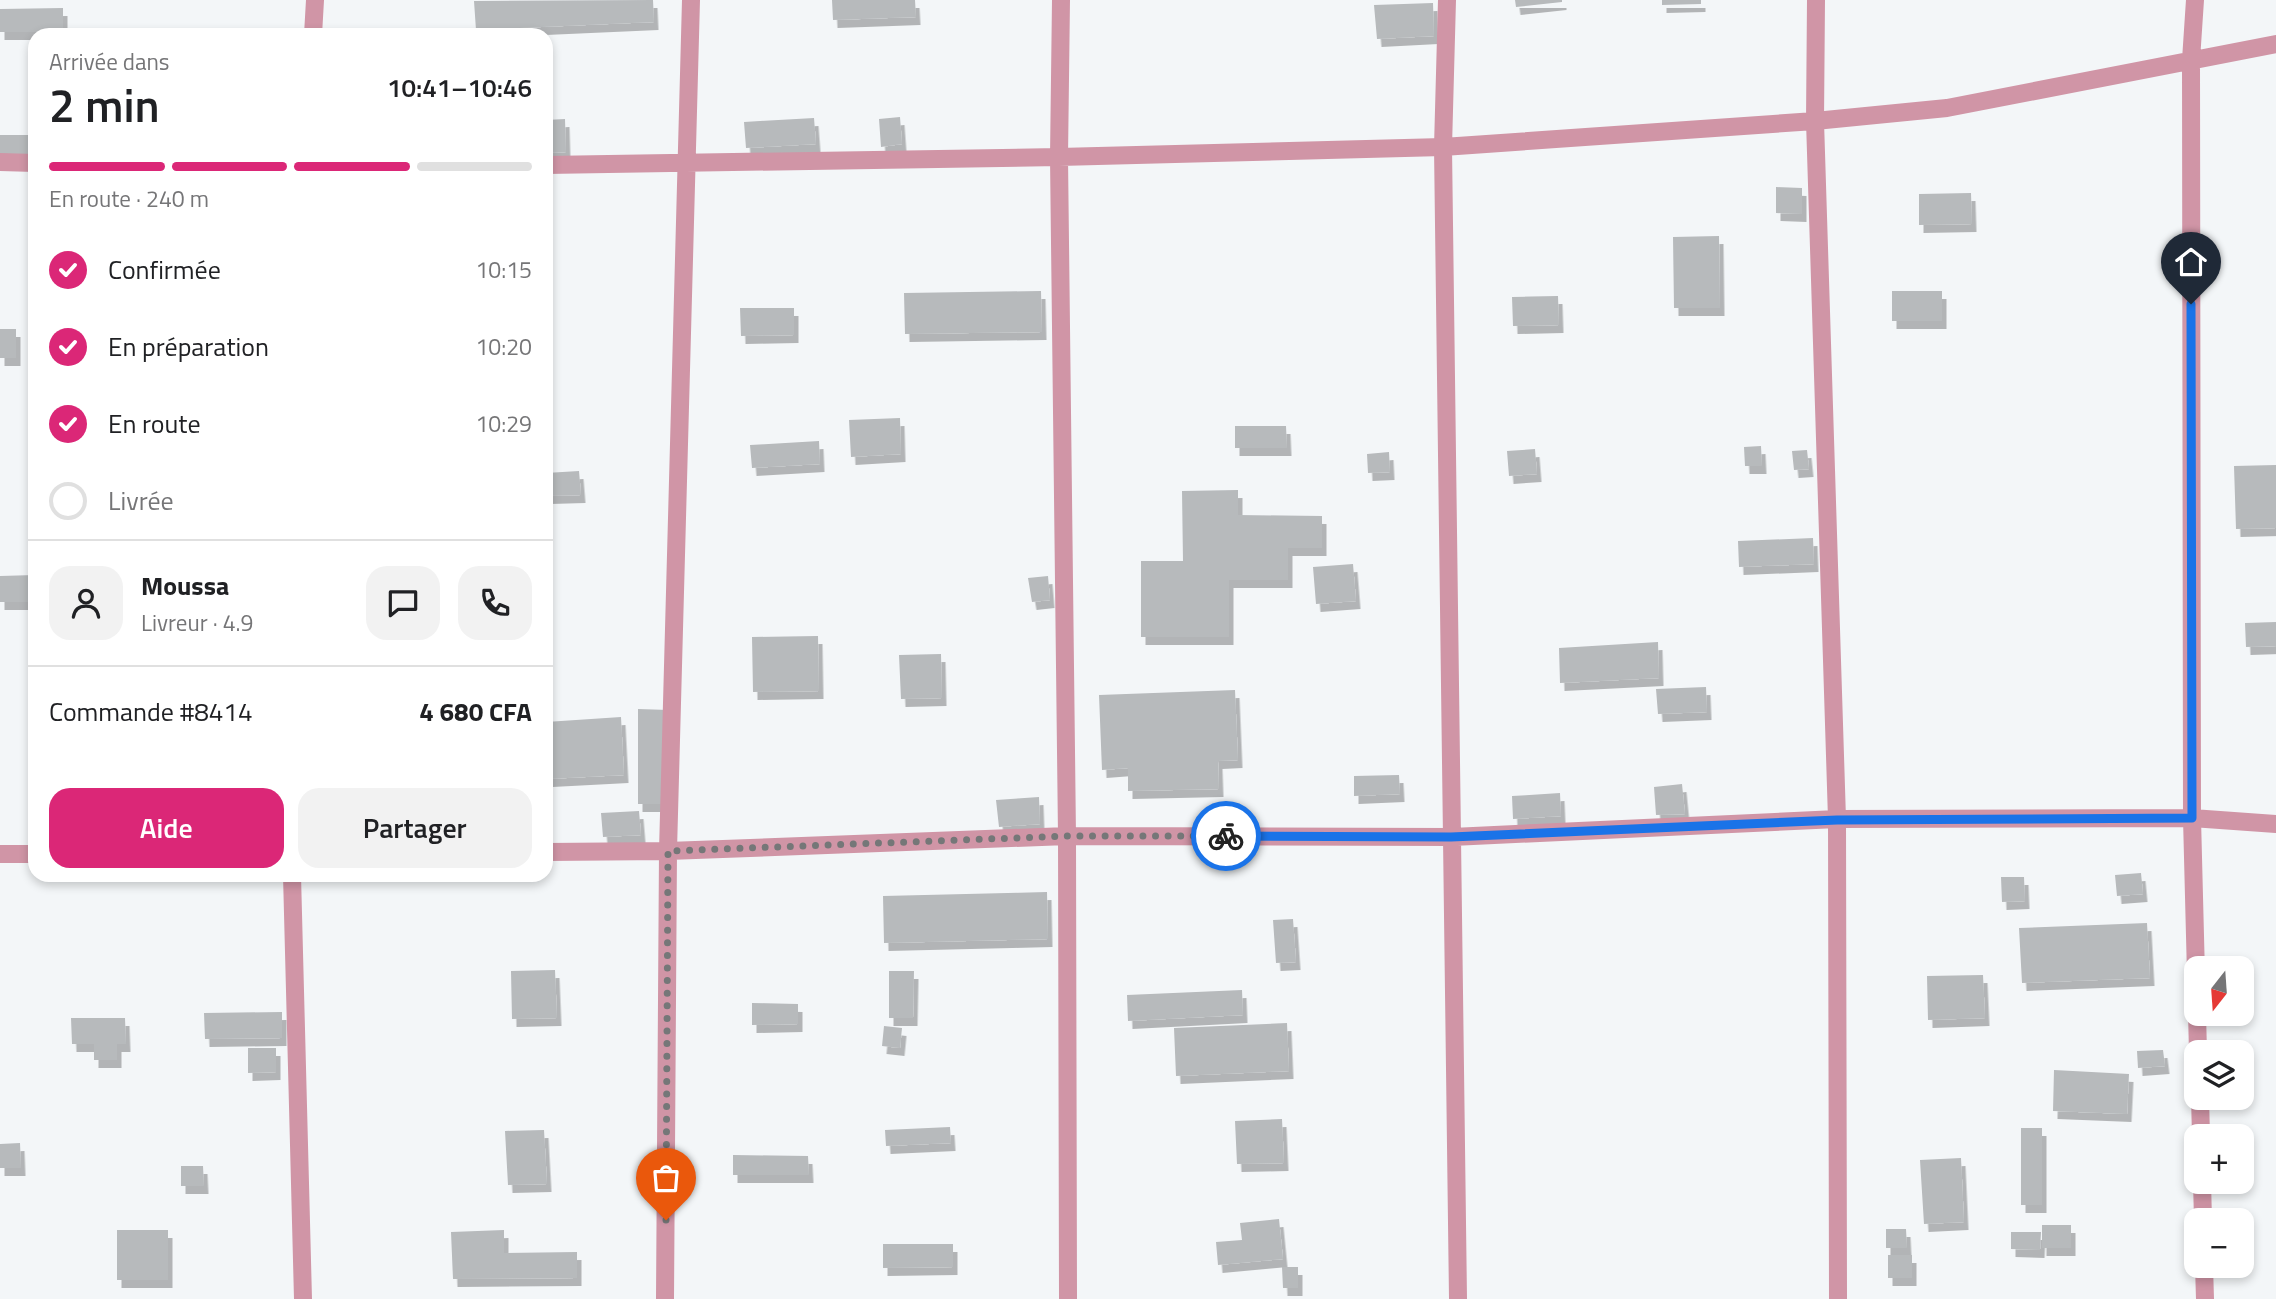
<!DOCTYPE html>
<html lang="fr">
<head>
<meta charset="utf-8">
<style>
	:root { --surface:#fff; --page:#f2f2f2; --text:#202124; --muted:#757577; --line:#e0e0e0; --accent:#db2777 }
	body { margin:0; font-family:"Titillium Web",sans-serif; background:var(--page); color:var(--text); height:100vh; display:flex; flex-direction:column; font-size:26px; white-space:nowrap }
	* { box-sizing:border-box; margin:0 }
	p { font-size:23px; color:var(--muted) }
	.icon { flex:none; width:38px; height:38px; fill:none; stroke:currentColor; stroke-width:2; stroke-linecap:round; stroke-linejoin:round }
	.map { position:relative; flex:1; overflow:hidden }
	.panel { position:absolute; left:28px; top:28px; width:525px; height:854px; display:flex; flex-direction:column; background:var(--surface); border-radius:21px; box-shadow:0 4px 10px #0003 }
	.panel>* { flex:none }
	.needle { width:46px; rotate:197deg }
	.buttons { position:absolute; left:2184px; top:956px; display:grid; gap:14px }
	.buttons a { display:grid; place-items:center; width:70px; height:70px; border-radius:14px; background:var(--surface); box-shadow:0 4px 10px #0003; font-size:35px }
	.pin { position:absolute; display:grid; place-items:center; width:60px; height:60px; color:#fff; margin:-72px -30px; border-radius:50% 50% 50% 0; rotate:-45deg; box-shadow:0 0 7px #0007 }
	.pin .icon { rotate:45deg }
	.courier { position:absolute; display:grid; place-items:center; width:70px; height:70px; margin:-35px; border:5px solid #1a73e8; border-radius:50%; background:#fff; color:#222; box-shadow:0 2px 9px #0007 }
	.summary em { font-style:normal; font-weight:600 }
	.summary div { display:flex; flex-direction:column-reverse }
	.summary { display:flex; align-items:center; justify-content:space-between; height:119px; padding:0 21px }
	h1 { font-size:46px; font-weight:600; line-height:52px }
	.bar { display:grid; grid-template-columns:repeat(4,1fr); gap:10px 7px; align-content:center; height:84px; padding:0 21px }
	.bar i { height:9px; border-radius:5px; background:var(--line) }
	.bar .on { background:var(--accent) }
	.bar p { grid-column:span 4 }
	.line { display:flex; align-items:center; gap:18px; padding:0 21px; border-top:2px solid var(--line) }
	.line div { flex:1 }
	.round { display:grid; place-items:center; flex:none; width:74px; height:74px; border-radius:21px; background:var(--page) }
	ol { padding:0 21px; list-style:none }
	li { display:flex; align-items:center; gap:21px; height:77px }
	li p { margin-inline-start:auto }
	li .icon { padding:7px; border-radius:50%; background:var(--accent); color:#fff; stroke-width:4 }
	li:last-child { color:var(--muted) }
	li i { width:38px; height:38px; border:4px solid var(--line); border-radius:50% }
	.cta { display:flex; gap:14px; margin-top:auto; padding:14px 21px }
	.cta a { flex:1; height:80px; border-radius:21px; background:var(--accent); color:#fff; font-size:28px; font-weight:600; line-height:80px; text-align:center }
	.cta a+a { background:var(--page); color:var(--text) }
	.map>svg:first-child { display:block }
	.building { fill:#b7babc; filter:url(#shadow) }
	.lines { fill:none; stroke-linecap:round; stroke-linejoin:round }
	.street { stroke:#d095a6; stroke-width:18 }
	.done { stroke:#757778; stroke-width:7; stroke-dasharray:0 12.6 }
	.route { stroke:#1a73e8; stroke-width:9 }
</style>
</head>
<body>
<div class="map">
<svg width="2276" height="1299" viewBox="0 0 2276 1299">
	<defs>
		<filter id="shadow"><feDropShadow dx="4.5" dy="8" stdDeviation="0" flood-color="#0004"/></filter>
	</defs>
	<rect width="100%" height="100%" fill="#f3f6f8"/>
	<!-- building -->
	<path class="building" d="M653,0L654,22L476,30L474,1Z
		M832,0H915L916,17L833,20Z
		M1515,0H1562V2L1516,7Z
		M1662,0H1701V4L1662,5Z
		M1433,3L1434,36L1377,39L1374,5Z
		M63,8V32H0V9Z
		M293,31V35H137V32Z
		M900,117L902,144L881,147L879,119Z
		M814,118L816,144L746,148L744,122Z
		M565,119L566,152L546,153V120Z
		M0,135H35V160H0Z
		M1776,187L1802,188V214L1776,213Z
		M1971,193L1972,224L1919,225V194Z
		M1719,236L1720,308H1674L1673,237Z
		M1041,291L1042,332L905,334L904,293Z
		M1892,291H1942V321H1892Z
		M1558,296L1559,325L1513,326L1512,297Z
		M740,308H794V335L741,336Z
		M0,329H16V358H0Z
		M900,418L901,454L851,457L849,420Z
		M1235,426H1286L1287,448H1235Z
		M819,441L820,464L752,468L750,445Z
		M1761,446L1762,466H1745L1744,447Z
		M1535,449L1537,474L1509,476L1507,451Z
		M1807,450L1809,469L1794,470L1792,451Z
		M1389,452L1390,472L1368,473L1367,454Z
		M2276,465V528L2236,529L2234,466Z
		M579,471L581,495L546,496V473Z
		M1238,490V515L1322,516V548H1288V580H1229V637H1141V561H1183L1182,491Z
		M1813,538L1814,564L1739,567L1738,541Z
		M1353,564L1356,601L1316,604L1313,567Z
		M35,575V602H0V576Z
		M1048,576L1050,600L1032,602L1028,578Z
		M2276,622V646L2246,647L2245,623Z
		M818,636L819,691L753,692L752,637Z
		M1658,642L1659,678L1560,683L1559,648Z
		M941,654L942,698L901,699L899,655Z
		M1706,687L1707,712L1658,714L1656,689Z
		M1235,690L1238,760L1218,761L1219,789L1128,791V768L1102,770L1099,695Z
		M638,709L669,710V804H638Z
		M621,717L624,775L548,779L546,722Z
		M1399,775L1400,794L1354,796V776Z
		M1682,784L1685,814L1656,815L1654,787Z
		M1560,793L1561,816L1513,819L1512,796Z
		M1039,797L1040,824L999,827L996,800Z
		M639,811L641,835L603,837L601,813Z
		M2141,873L2143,894L2117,896L2115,875Z
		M2001,877H2024L2025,901L2002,902Z
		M1047,892L1048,939L884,943L883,896Z
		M1293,919L1296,962L1276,963L1273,920Z
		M2147,923L2150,978L2022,983L2019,928Z
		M555,970L557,1018L512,1019L511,971Z
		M889,971H914L913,1018H889Z
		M1983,975L1985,1018L1928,1020L1927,976Z
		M1242,990L1243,1015L1128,1021L1127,995Z
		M752,1003L798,1004V1024L752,1025Z
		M282,1012V1038L205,1039L204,1013Z
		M71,1018H125L126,1044H117V1060H94V1044H72Z
		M1287,1023L1289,1071L1176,1076L1174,1028Z
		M884,1026L902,1028L900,1048L882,1046Z
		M248,1048H276V1072L248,1073Z
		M2163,1050L2165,1066L2138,1068L2137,1051Z
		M2054,1070L2129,1074L2127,1114L2053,1111Z
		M1282,1119L1284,1163L1237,1164L1235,1121Z
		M950,1127L951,1143L886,1146L885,1130Z
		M2021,1128H2042V1205H2021Z
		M544,1130L547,1184L508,1185L505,1131Z
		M20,1143L21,1168H0V1144Z
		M733,1155L808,1156L809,1175H733Z
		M1961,1158L1964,1222L1924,1224L1920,1160Z
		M181,1166H203L204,1186H181Z
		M1279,1219L1283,1259L1218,1265L1216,1242L1242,1240L1240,1223Z
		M2042,1225H2071V1248H2042Z
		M1886,1229H1906L1907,1248H1886Z
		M117,1230H168V1280H117Z
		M504,1230V1253L577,1252V1278L453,1279L451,1232Z
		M2011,1232H2041L2040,1250L2011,1249Z
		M883,1244H953V1267L883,1268Z
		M1888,1255H1912V1278H1888Z
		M1282,1267H1298V1288H1283Z"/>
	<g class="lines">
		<!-- street -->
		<path class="street" d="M1061,0L1059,157L1067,836L1068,1299
			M1447,0L1443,147L1458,1299
			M1816,0L1815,121L1837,819L1838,1299
			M2195,0L2191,60L2192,818L2196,975
			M313,35L315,0
			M0,162L35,163
			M546,165L1059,157L1443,147L1815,121L1947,108L2276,44
			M546,852L668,851L1067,836L1452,837L1837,819L2192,818L2276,824
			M0,854H35
			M292,875L303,1299
			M2197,1013L2198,1052
			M2200,1097L2201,1136
			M2202,1181L2203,1220
			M2204,1265L2205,1299
			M665,1299L668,851L691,0"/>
	</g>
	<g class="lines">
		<!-- done -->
		<path class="done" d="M666,1220L668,851L1068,836H1226"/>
		<!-- route -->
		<path class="route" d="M1226,836L1451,837L1837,820L2192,818L2191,304"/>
	</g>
</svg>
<div class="buttons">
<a><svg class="needle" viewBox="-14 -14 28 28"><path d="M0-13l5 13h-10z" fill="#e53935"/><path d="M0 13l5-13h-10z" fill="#757577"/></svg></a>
<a><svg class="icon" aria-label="layers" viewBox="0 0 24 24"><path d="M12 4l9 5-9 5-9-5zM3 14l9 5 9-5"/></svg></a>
<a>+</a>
<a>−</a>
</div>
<div class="pin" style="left:666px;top:1220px;background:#ea580c"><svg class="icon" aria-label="bag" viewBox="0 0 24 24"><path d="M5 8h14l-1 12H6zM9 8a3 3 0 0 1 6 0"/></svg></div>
<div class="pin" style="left:2191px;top:304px;background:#1f2937"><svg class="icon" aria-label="home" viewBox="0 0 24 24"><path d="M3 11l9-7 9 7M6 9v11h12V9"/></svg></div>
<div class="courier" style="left:1226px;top:836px"><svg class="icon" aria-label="bike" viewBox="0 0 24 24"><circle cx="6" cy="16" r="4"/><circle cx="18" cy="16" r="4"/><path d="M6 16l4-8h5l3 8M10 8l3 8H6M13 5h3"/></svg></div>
<section class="panel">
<div class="summary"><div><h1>2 min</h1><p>Arrivée dans</p></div><em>10:41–10:46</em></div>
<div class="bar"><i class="on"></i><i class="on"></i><i class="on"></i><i></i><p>En route · 240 m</p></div>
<ol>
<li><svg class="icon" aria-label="check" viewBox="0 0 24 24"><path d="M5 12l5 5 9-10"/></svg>Confirmée<p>10:15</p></li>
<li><svg class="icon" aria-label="check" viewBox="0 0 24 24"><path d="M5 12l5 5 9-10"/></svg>En préparation<p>10:20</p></li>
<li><svg class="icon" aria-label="check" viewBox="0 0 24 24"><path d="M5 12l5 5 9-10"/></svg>En route<p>10:29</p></li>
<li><i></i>Livrée</li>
</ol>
<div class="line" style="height:126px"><a class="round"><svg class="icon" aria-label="person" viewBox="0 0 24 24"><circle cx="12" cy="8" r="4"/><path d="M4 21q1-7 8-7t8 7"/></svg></a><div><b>Moussa</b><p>Livreur · 4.9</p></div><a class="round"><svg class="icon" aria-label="chat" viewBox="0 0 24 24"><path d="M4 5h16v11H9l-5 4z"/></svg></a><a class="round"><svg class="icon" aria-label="phone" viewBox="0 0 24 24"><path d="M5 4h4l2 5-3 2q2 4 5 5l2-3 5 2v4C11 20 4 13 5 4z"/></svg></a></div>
<div class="line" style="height:91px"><div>Commande #8414</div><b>4 680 CFA</b></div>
<div class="cta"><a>Aide</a><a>Partager</a></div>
</section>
</div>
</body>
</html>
